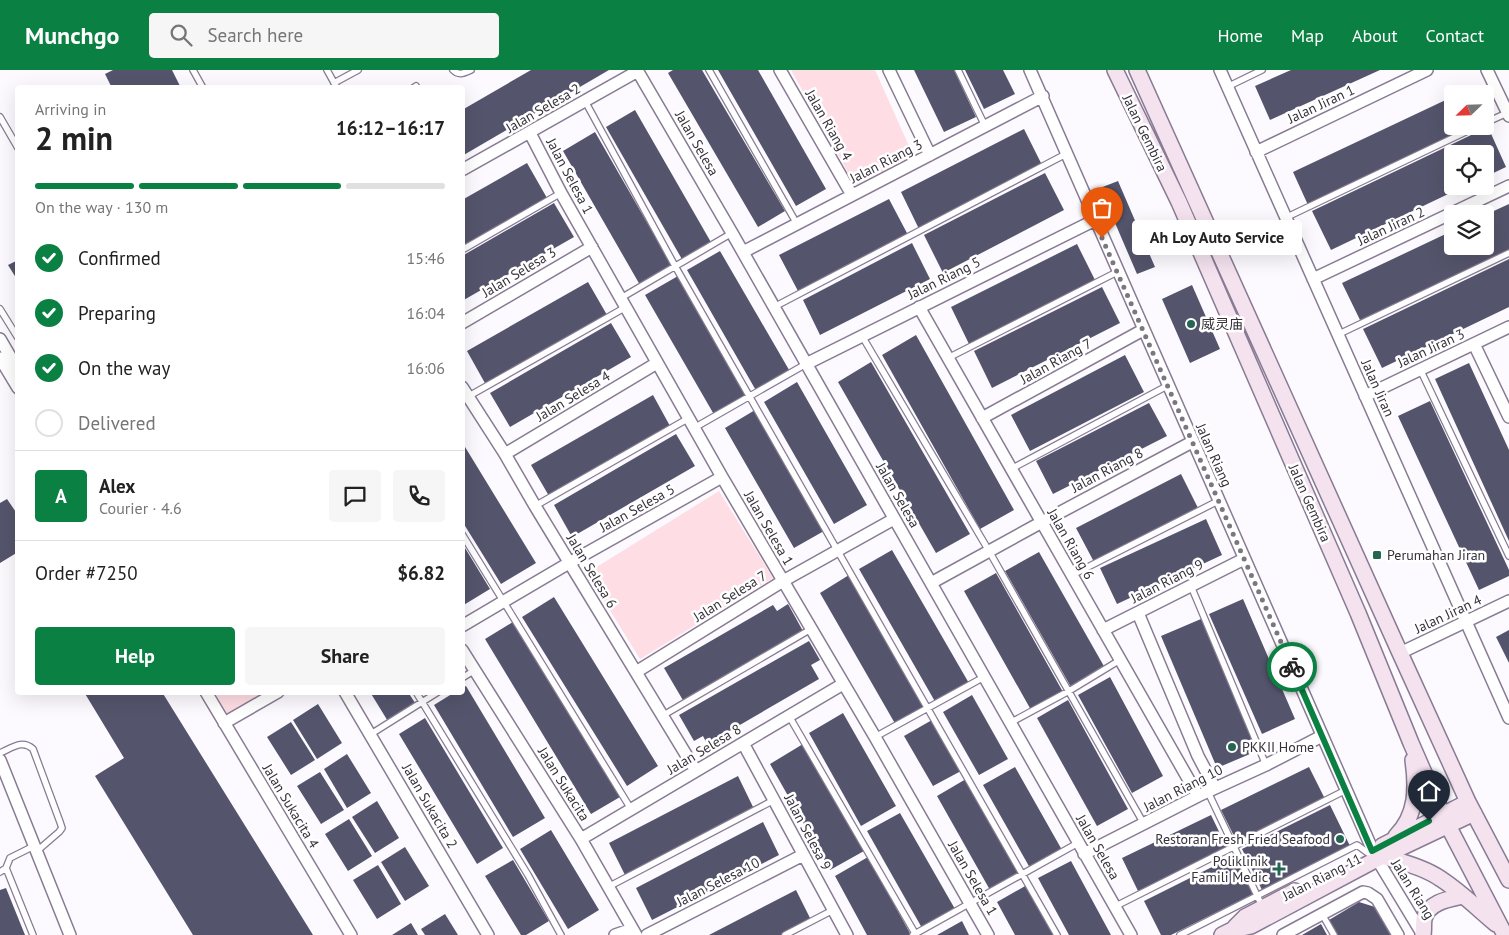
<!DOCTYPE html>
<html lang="en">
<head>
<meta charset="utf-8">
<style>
	:root { --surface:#fff; --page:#f6f6f6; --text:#222; --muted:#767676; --line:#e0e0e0; --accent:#0b8043 }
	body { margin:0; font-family:"PT Sans","Noto Sans SC",sans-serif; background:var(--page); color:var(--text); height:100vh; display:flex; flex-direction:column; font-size:19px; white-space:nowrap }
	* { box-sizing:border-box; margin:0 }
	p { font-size:16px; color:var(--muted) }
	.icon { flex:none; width:28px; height:28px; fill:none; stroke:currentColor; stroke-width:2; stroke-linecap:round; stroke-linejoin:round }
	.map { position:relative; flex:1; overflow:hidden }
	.panel { position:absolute; left:15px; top:15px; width:450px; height:610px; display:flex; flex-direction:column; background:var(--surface); border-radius:5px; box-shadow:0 5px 20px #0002 }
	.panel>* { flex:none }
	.needle { width:32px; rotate:247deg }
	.tools { position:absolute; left:1444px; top:15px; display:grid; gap:10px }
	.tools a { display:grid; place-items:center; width:50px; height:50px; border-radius:5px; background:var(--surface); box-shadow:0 5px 20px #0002; font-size:25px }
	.pin { position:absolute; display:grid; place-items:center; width:42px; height:42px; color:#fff; margin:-51px -21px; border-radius:50% 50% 50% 0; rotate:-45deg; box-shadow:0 0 5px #0007 }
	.pin .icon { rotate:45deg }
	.courier { position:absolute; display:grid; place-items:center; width:50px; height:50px; margin:-25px; border:4px solid #0b8043; border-radius:50%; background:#fff; color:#222; box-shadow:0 1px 6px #0007 }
	.bubble { position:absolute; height:35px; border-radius:5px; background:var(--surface); box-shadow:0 5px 20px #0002; font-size:16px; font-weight:800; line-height:35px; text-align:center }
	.head em { font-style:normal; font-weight:800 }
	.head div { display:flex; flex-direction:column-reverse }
	.head { display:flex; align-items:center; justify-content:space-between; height:85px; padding:0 20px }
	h1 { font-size:32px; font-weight:800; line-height:38px }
	.bar { display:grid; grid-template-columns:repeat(4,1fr); gap:8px 5px; align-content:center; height:60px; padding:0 20px }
	.bar i { height:6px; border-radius:4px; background:var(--line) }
	.bar .current { background:var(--accent) }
	.bar p { grid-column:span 4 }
	.line { display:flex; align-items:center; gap:12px; padding:0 20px; border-top:1px solid var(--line) }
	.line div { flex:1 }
	.round { display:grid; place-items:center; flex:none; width:52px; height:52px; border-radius:5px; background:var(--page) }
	ol { padding:0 20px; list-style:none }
	li { display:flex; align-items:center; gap:15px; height:55px }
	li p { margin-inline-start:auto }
	li .icon { padding:5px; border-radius:50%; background:var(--accent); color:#fff; stroke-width:4 }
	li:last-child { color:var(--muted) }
	li i { width:28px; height:28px; border:2px solid var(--line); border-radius:50% }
	.button { display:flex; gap:10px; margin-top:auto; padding:10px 20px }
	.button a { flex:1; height:58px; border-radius:5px; background:var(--accent); color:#fff; font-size:20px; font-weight:800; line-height:58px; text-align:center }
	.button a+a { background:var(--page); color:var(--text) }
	header { display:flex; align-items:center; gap:30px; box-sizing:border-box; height:70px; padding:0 25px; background:var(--accent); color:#fff }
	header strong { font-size:24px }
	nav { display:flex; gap:28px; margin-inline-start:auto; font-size:18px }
	.search { width:350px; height:45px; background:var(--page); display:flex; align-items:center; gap:12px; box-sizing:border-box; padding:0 18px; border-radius:5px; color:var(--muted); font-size:19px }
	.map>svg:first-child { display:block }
	.green { fill:#ffdde4 }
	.building { fill:#54556c }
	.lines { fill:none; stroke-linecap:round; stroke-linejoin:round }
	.lane-casing { stroke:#887b93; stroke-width:8 }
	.street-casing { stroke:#887b93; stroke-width:14 }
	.secondary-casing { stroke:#887b93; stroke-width:18 }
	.lane { stroke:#fff; stroke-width:5.5 }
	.street { stroke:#fff; stroke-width:11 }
	.secondary { stroke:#f4e2ef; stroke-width:15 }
	.done { stroke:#7b7780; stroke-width:5; stroke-dasharray:0 9 }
	.route { stroke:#0b8043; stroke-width:6 }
	.poi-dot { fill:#246554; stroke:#fff; stroke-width:2 }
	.labels { text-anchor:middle; stroke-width:5; stroke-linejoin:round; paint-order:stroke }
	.street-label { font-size:14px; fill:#36313b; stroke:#fff }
	.poi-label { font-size:14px; fill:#36313b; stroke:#fff; text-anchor:start }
</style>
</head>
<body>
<header>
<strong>Munchgo</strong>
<div class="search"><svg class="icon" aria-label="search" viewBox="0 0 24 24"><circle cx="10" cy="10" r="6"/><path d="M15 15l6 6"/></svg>Search here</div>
<nav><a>Home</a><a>Map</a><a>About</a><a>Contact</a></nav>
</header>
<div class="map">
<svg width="1509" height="865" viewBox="0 0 1509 865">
	<rect width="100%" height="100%" fill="#fcfaff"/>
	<!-- green -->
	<path class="green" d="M791,0H875L914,87L855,115Z
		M719,421L773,508L640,589L587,503Z
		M215,623H267L228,645Z"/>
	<!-- building -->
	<path class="building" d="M113,0H172L181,18H112L105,4Z
		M531,0H609L462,86V40Z
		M673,0H702L785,141L758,157L668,3Z
		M718,0H758L826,119L796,136Z
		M914,0H954L976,47L944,62Z
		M965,0H1003L1015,24L984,39Z
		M1291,0H1380L1270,50L1255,16Z
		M1452,27V56H1477L1308,135L1293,102Z
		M635,40L712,174L683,191L606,57Z
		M1488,57L1506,97L1485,107V84H1452V116H1465L1331,180L1312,141Z
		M1024,59L1042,95L919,159L901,122Z
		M595,62L672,196L640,215L563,81Z
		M527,93L547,128L462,176V130Z
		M1045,103L1064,140L943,203L924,165Z
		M1118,111L1155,197L1137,204L1100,118Z
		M889,129L908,165L798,221L779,185Z
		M554,133L574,167L462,231V186Z
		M1509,134V180L1360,250L1342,213L1452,161V176H1485V145Z
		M912,173L930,209L820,265L803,230Z
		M1077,174L1095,210L969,274L951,237Z
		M720,181L792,305L758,324L687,200Z
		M1509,189V237L1382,298L1363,259Z
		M18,190V211L8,195Z
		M678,206L749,329L716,348L645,225Z
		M588,212L607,245L486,315L467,281Z
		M1192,215L1220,279L1190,293L1162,229Z
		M1102,217L1120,253L992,318L974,281Z
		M611,253L631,287L510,357L490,323Z
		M916,265L1014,440L980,459L882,285Z
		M1125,285L1144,322L1030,381L1011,345Z
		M871,292L970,464L936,483L838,312Z
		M1469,293L1509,380V471L1435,309Z
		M797,312L867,435L834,454L764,332Z
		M653,325L670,356L549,426L531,395Z
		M1430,331L1509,500V506L1479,520L1398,346Z
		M1149,333L1167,366L1053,424L1036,391Z
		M755,340L824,461L794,478L725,358Z
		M676,364L695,396L572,467L554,435Z
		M462,372L536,493L501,514L462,451Z
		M1181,404L1198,438L1094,492L1076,458Z
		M7,429L18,445V482L0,493V433Z
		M1206,449L1222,485L1117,534L1100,498Z
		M462,473L490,519L462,536Z
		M892,480L970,615L937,635L859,499Z
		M1039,482L1105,598L1071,617L1005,501Z
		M996,503L1063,622L1031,640L964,521Z
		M849,505L927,640L897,657L820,523Z
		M554,527L658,696L627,716L522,547Z
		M1243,529L1295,649L1262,664L1209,544Z
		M788,534L804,563L684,632L664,598L773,535L777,541Z
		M1201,549L1257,681L1217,698L1161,566Z
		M513,552L620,727L591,744L485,569Z
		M1509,560V593L1496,567Z
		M809,571L820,590L811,595L819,609L707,674L703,666L694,671L679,645Z
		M1110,607L1163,706L1132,723L1078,625Z
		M466,616L545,748L513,767L434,635L455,622H462V618Z
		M84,622H162L313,865H193L95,706L124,688Z
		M370,622H408L417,636L389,653Z
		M972,625L1008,689L979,705L943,642Z
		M1068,630L1128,739L1097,756L1037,648Z
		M318,634L342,673L317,689L293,650Z
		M843,643L896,736L861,756L809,663Z
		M425,648L503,778L477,794L399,664Z
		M932,650L961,701L933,716L904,666Z
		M291,652L315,690L291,705L267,667Z
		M803,674L864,781L830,800L770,694Z
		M347,684L371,723L347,738L324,699Z
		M1015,697L1062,780L1030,798L983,715Z
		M1309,697L1325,729L1237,772L1221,740Z
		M320,702L344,740L321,754L297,716Z
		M738,706L754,739L625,805L609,773Z
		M966,709L1020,803L990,820L937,726Z
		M377,731L399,768L375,783L352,747Z
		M1330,735L1350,776L1262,820L1242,779Z
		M900,743L955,839L922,858L867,761Z
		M1211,745L1227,778L1138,821L1122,788Z
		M349,749L372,786L348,801L325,764Z
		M763,752L779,785L652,850L636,818Z
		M551,760L599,840L568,859L520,779Z
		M405,777L429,816L405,831L381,792Z
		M1234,786L1253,824L1171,865H1161L1144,831Z
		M868,787L911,865H867L835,806Z
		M513,790L549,851L526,865H521L485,806Z
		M1071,791L1111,865H1069L1038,808Z
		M378,795L401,834L377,849L353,810Z
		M1027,815L1054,865H1015L997,832Z
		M6,818L25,865H0V820Z
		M796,820L811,850L781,865H709Z
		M1359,832L1375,837L1391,865H1338L1329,850Z
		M445,844L458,865H425L421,859Z
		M962,851L969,865H937Z
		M411,853L418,865H392Z
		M1321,854L1327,865H1302Z"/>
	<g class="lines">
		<!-- lane casing -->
		<g class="lane-casing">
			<path id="lane" d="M193,0L203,18
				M327,0L337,18
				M453,0C459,6 464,3 471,0
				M709,0L797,154
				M958,0L985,56
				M334,13L358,0
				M1227,17L1262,0
				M413,18L416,16
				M585,31L675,196L1057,865
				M0,47L18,78
				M1485,53L1507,43
				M1285,148L1478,56
				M462,180L561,123
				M621,228L732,163
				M774,237L1066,84
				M0,239L18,268
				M1337,265L1509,183
				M862,266L989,481L1144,754
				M948,288L1117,202
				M1420,299L1509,486
				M462,330L626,237
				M694,358L806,294
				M1011,399L1167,316
				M535,436L689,348
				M462,464L631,739
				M1072,505L1218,431
				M1191,516L1266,695
				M462,608L475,600
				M416,622L528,805L561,865
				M662,646L811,559
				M789,646L916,865
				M1010,653L1069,621L1120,590
				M371,664L438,622
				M875,667L984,607
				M0,683C12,678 22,669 33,679L60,752L62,758L59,762L37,781
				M1208,722L1263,838
				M6,798L33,865
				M0,802L6,798L10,788L34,776
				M608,817L774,730
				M1116,836L1346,720
				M1322,844L1334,865
				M785,865L833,840
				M913,865L1078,773
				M1180,865L1357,775L1368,783"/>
		</g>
		<!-- street casing -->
		<g class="street-casing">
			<path id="street" d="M637,0L732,163L1131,865
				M780,0L852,125
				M889,0L930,85
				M1030,0L1373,781
				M1220,0L1509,648
				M1487,0L1509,46
				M530,63L561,123L722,407L875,667L988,865
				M1256,82L1427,0
				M462,100L638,1
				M743,182L1043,26
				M1313,209L1509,116
				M919,237L1198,726
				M462,253L592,177
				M0,269L18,300
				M1474,274L1509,347
				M0,288L18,318
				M806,294L1095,150
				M462,317L505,384L535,436L696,701
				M1365,326L1509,257
				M982,348L1143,260
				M505,384L657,293
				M931,513L1042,452L1192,372
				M1138,543L1198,686L1215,718
				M462,556L569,493L722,407
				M1103,560L1244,489
				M462,580L581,769L636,865
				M1400,583L1509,531
				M636,602L783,511L894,449
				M206,622L351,865
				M345,622L488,865
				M224,653L278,622
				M743,673L847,865
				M0,690L70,865
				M581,769L843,614
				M1084,784L1198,726L1266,695L1322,666
				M1377,789L1423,865
				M615,865L632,859
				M647,865L803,785
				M1283,865L1363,822L1368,823L1377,829L1398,865"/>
		</g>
		<!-- secondary casing -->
		<g class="secondary-casing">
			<path id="secondary" d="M1115,0L1179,132L1358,543L1411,673L1442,744L1505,865
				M1137,0L1400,583L1468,732L1509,810
				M1396,766C1417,745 1417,718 1413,690
				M1382,776L1468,732
				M1381,787H1386C1405,793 1425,798 1441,809C1461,822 1478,839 1496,854
				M1235,857L1245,847L1295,821
				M1222,865L1232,860L1251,856L1377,789L1474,743
				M1423,865C1424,860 1423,854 1424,849C1428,832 1449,829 1463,826"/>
		</g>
		<!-- lane -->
		<use href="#lane" class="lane"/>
		<!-- street -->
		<use href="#street" class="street"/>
		<!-- secondary -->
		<use href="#secondary" class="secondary"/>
	</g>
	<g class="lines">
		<!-- done -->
		<path class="done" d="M1102,168L1292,597"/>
		<!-- route -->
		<path class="route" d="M1292,597L1372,781L1429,751"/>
	</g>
	<!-- markers -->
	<g class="poi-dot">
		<circle cx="1191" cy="254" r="5"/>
		<rect x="1372" y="480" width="10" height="10" rx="2.5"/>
		<circle cx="1232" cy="677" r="5"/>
		<circle cx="1340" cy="769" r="5"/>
		<path d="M1276.5 791.5h5v5h5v5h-5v5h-5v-5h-5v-5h5z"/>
	</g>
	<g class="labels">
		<!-- street labels -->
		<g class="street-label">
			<text transform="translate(1321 34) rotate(-25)" y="5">Jalan Jiran 1</text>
			<text transform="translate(543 38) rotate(-30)" y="5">Jalan Selesa 2</text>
			<text transform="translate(829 55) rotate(60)" y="5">Jalan Riang 4</text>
			<text transform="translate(1145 63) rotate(64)" y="5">Jalan Gembira</text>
			<text transform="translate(697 73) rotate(60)" y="5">Jalan Selesa</text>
			<text transform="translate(886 91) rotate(-27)" y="5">Jalan Riang 3</text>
			<text transform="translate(570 106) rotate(62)" y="5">Jalan Selesa 1</text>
			<text transform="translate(1391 156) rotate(-25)" y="5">Jalan Jiran 2</text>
			<text transform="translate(519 202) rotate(-31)" y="5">Jalan Selesa 3</text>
			<text transform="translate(944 208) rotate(-26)" y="5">Jalan Riang 5</text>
			<text transform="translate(1431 278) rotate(-25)" y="5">Jalan Jiran 3</text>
			<text transform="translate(1056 291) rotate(-29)" y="5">Jalan Riang 7</text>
			<text transform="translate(1378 318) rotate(66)" y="5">Jalan Jiran</text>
			<text transform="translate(573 326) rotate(-31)" y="5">Jalan Selesa 4</text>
			<text transform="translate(1214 385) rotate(66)" y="5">Jalan Riang</text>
			<text transform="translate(1107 400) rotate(-28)" y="5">Jalan Riang 8</text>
			<text transform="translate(898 425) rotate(60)" y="5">Jalan Selesa</text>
			<text transform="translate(1310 433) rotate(66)" y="5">Jalan Gembira</text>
			<text transform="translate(637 438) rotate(-29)" y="5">Jalan Selesa 5</text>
			<text transform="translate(769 458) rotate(60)" y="5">Jalan Selesa 1</text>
			<text transform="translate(1071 474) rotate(60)" y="5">Jalan Riang 6</text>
			<text transform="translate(592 501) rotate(59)" y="5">Jalan Selesa 6</text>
			<text transform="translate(1167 511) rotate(-27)" y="5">Jalan Riang 9</text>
			<text transform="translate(730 526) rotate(-32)" y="5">Jalan Selesa 7</text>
			<text transform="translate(1448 544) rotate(-25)" y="5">Jalan Jiran 4</text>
			<text transform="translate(704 679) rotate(-31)" y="5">Jalan Selesa 8</text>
			<text transform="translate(564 714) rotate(58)" y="5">Jalan Sukacita</text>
			<text transform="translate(1183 718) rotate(-27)" y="5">Jalan Riang 10</text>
			<text transform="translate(291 736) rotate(59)" y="5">Jalan Sukacita 4</text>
			<text transform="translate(430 736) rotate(60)" y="5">Jalan Sukacita 2</text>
			<text transform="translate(808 762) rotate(62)" y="5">Jalan Selesa 9</text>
			<text transform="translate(1098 777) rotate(60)" y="5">Jalan Selesa</text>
			<text transform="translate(1322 807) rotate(-27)" y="5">Jalan Riang 11</text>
			<text transform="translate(973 808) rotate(60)" y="5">Jalan Selesa 1</text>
			<text transform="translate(718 812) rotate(-27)" y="5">Jalan Selesa 10</text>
			<text transform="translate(1413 819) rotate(58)" y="5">Jalan Riang</text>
		</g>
		<!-- poi labels -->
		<g class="poi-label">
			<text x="1201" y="259">威灵庙</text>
			<text x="1387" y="490">Perumahan Jiran</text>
			<text x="1242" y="682">PKKII Home</text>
			<text x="1330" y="774" text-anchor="end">Restoran Fresh Fried Seafood</text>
			<text x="1268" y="796" text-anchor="end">Poliklinik<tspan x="1268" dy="16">Famili Medic</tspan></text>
		</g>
	</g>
</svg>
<div class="tools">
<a><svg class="needle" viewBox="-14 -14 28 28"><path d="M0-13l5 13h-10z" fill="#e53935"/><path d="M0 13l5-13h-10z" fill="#767676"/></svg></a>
<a><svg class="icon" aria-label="locate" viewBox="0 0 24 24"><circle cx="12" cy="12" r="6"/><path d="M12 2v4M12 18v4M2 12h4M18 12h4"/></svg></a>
<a><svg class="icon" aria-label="layers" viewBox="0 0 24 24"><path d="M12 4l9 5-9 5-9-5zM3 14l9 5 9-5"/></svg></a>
</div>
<div class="pin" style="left:1102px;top:168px;background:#ea580c"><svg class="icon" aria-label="bag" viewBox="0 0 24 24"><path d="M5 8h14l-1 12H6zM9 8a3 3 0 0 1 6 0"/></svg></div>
<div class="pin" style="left:1429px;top:751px;background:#1f2937"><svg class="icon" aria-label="home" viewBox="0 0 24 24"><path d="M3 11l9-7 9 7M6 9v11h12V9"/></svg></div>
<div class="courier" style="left:1292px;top:597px"><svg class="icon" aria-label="bike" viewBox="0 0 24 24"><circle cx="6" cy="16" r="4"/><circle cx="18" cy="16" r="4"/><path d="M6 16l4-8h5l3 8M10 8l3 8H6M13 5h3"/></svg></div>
<div class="bubble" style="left:1132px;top:150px;width:170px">Ah Loy Auto Service</div>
<section class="panel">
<div class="head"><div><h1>2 min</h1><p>Arriving in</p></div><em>16:12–16:17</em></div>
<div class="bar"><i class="current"></i><i class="current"></i><i class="current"></i><i></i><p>On the way · 130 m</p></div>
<ol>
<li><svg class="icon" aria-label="check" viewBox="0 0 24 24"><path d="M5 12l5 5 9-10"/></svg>Confirmed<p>15:46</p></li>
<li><svg class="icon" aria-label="check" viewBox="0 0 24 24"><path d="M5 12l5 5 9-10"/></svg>Preparing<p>16:04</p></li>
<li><svg class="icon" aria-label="check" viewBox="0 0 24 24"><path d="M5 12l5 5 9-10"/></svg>On the way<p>16:06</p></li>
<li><i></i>Delivered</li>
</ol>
<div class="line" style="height:90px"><b class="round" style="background:var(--accent);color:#fff">A</b><div><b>Alex</b><p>Courier · 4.6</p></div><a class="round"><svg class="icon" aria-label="chat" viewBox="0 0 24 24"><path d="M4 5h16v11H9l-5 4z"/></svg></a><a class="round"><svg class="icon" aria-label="phone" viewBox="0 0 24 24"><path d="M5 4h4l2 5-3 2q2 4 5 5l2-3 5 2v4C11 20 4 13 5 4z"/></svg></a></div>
<div class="line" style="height:65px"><div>Order #7250</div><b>$6.82</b></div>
<div class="button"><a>Help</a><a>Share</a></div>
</section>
</div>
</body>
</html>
